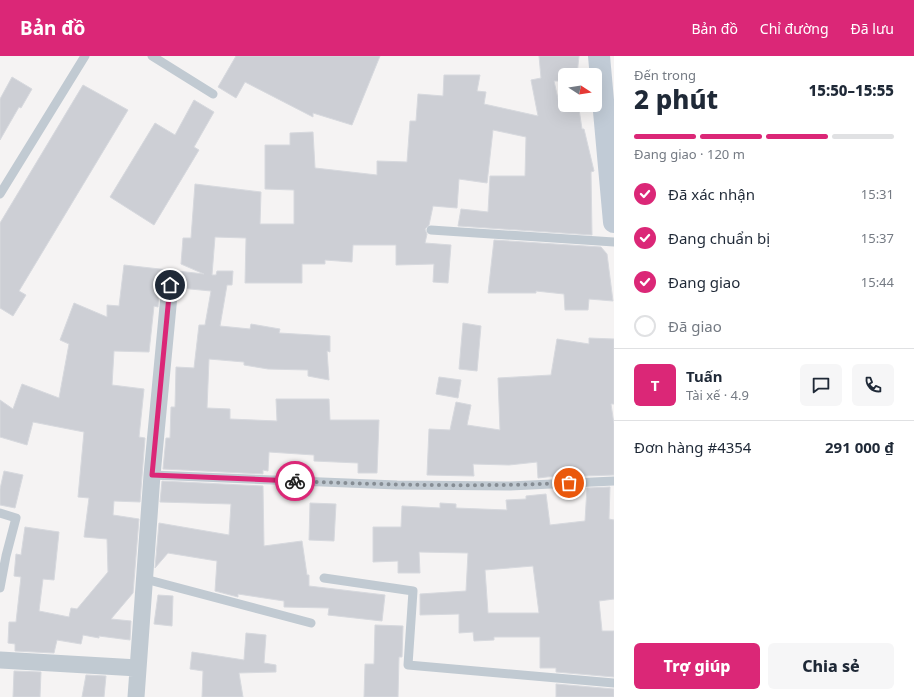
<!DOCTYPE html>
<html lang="vi">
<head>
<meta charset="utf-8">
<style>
	:root { --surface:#fff; --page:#f6f6f7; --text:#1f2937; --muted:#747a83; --line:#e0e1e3; --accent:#db2777 }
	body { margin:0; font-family:"Noto Sans",sans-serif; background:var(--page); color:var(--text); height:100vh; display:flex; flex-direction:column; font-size:15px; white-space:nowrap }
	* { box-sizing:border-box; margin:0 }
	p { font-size:13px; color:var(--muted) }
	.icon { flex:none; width:22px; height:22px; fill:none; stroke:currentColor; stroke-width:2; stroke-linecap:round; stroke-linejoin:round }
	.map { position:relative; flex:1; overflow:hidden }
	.side { display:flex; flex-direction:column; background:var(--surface); width:300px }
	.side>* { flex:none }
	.needle { width:26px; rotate:102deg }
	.buttons { position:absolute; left:558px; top:12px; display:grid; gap:8px }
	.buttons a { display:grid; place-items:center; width:44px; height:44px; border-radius:6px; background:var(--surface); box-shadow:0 4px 16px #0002; font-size:20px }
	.pin { position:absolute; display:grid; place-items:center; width:34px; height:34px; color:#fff; margin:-17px; border:2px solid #fff; border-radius:50%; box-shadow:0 1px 4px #0007 }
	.courier { position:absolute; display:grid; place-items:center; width:40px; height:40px; margin:-20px; border:3px solid #db2777; border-radius:50%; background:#fff; color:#222; box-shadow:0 1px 5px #0007 }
	.summary em { font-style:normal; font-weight:800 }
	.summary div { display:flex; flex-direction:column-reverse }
	.summary { display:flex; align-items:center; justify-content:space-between; height:68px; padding:0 20px }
	h1 { font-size:26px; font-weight:800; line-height:30px }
	.bar { display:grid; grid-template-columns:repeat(4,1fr); gap:6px 4px; align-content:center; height:48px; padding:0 20px }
	.bar i { height:5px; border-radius:3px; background:var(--line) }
	.bar .current { background:var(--accent) }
	.bar p { grid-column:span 4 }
	.line { display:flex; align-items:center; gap:10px; padding:0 20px; border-top:1px solid var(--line) }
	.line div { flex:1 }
	.round { display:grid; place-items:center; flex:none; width:42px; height:42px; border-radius:6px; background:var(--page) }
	ol { padding:0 20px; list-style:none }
	li { display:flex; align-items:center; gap:12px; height:44px }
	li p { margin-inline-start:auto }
	li .icon { padding:4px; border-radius:50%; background:var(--accent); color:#fff; stroke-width:4 }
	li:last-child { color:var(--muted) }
	li i { width:22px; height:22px; border:2px solid var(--line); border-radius:50% }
	.primary-button { display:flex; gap:8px; margin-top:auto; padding:8px 20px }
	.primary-button a { flex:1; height:46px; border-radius:6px; background:var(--accent); color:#fff; font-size:16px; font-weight:800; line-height:46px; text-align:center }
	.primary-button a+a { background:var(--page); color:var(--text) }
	header { display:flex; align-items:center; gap:24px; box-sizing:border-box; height:56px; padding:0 20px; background:var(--accent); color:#fff }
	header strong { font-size:19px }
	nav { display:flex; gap:22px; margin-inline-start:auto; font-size:14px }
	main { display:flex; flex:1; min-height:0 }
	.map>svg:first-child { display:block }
	.building { fill:#cdcfd5; stroke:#d7d9de; fill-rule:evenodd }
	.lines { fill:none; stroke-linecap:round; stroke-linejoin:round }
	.lane { stroke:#c1cad2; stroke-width:9 }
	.street { stroke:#c1cad2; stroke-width:17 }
	.secondary { stroke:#c1cbd6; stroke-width:22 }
	.done { stroke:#868d94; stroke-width:4; stroke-dasharray:0 7.2 }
	.route { stroke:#db2777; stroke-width:5 }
</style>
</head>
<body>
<header>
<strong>Bản đồ</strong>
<nav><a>Bản đồ</a><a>Chỉ đường</a><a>Đã lưu</a></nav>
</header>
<main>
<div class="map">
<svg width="614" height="641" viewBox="0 0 614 641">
	<rect width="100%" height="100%" fill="#f5f3f3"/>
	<!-- building -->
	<path class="building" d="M236,0H380L352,69L313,57V61L245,26L236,42L218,31Z
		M539,0H579L577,19H565V25H554L561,56L579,53L582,73H584L594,115L591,116L592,179L458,170L461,153L488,156L490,120H525L526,81L493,74L487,127L459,123L457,152L433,150L429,169L425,173L427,178L425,187L451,189L448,227L433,226L434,208L396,209V189H353L352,206L325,204V208H302V227H245L246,182L215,181L212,219H216L217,215H233L232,229H227L220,270L250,273L251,268L280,273L279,277L330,280V296L327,295L329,324L308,320V314L268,313L244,309V306L209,303L207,352L230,353V363L277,365L276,343H329L330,364H379L377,417H358V407L314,405V399L269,396L268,415L263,414V418L163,413L166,382H170L171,351H175L176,311L194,312L199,269H205L211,235L180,232L179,225L176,221L171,219L166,220L160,228L158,251L154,250L149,296L114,295L112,329L144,333L139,381L145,382L140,446L114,445L113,459L139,463L133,537L111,563L131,565L130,584L99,580V582L83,579L81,588L57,584L54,597L15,595V588L8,587L9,566H16L21,521L14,520L16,498L21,499L25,471L59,476L54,524L43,523L39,555L69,561L71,552L77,553L108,516L107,483L84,481L89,442L78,441L84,376L33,366L27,389L0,381V344L13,353L22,328L59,342L69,288L60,284L74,247L107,261V249L119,250L124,209L204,218L181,208L183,182H191L195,128L261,136L260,168H294V134L265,133V89H290V77L313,76L315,112L377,119V105L407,106L410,65H416L418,38L443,40L444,19H480L477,35L486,36L484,48L538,60L531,24L541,22Z
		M12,21L32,33L21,52L19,51L0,84V43Z
		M83,29L128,54L19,235L26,239L13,260L0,252V167Z
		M194,44L214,56L194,91L199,94L154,169L110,141L155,67L175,79Z
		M494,184L601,191L607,198L613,245L589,243L588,254H565L564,238L536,235V237H488Z
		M463,267L481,270L477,315L459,313Z
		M589,282L614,283V348H611L614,368V419L583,420L582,417L538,422L537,406L509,409L473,408L474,420L427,419L429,373L450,374L456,346L471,349L467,369L500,374L498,322L551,319L557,283L589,288Z
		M439,321L461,324L458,342L436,338Z
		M4,415L23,419L15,452L0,449V433Z
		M162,425L263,430L264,490L302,485L307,519H309V530L385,539L382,565L328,559L329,552L284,551V545L238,538V541L215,535L217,505L168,497L155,512L159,467L229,479L231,448L160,446Z
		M610,431L609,463L614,464V543L599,545L602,575H614V621L556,616V612H540V581H494V584L474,585L473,576L459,577V558L420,559V538L466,535L468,497L419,496L420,517H398V505L373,506V471H401L402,450L440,452V447L456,448V452L507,454L506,444L526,443V440L546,438L550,469L585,465L587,432ZM533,510L539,557H488L485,514Z
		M310,447L336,448L334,485L309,484Z
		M158,539L173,540L172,570L154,568Z
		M375,569L403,570L402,601H399L398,641H364L365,608H374Z
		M246,577L266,579L264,607L276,609V616L239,617L243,641H202L203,615L190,613L192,596L244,604Z
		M14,615L41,616L40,641H13Z
		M86,619L106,620L104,641H82Z
		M556,628L614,633V641H556Z"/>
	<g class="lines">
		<!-- lane -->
		<path class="lane" d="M152,0L213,38
			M0,138L85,0
			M431,174L614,186
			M152,419L397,429L510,430L614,425
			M0,457L16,462L6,500L0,532
			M324,522L413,535L408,609L614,627
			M145,523L311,567"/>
		<!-- street -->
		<path class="street" d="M0,604L138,612
			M136,641L152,419L170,229"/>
		<!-- secondary -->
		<path class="secondary" d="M599,0L614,166"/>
	</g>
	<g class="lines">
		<!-- done -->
		<path class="done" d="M295,425C387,429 478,431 569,427"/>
		<!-- route -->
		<path class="route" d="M170,229L152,419L295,425"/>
	</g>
</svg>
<div class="buttons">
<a><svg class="needle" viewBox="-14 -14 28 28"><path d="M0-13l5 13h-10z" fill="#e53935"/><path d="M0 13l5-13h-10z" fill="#747a83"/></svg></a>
</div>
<div class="pin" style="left:569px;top:427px;background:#ea580c"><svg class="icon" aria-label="bag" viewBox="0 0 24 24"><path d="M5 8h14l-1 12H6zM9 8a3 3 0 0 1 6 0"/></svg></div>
<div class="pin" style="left:170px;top:229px;background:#1f2937"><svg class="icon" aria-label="home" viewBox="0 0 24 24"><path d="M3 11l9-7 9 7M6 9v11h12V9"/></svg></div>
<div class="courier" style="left:295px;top:425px"><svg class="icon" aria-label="bike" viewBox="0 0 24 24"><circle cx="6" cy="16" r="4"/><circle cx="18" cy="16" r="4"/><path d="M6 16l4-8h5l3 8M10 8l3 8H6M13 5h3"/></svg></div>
</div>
<section class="side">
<div class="summary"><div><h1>2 phút</h1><p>Đến trong</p></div><em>15:50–15:55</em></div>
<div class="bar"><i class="current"></i><i class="current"></i><i class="current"></i><i></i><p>Đang giao · 120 m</p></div>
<ol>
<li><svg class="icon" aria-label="check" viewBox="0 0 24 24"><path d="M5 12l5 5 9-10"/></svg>Đã xác nhận<p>15:31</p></li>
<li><svg class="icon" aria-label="check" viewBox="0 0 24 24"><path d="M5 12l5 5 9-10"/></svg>Đang chuẩn bị<p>15:37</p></li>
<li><svg class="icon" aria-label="check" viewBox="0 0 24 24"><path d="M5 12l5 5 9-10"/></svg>Đang giao<p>15:44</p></li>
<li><i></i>Đã giao</li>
</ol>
<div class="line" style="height:72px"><b class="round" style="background:var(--accent);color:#fff">T</b><div><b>Tuấn</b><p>Tài xế · 4.9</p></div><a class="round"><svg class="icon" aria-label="chat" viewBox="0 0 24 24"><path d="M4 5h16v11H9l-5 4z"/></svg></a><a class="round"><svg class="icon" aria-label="phone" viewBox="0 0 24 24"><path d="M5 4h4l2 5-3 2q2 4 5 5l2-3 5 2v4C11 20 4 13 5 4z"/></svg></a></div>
<div class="line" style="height:52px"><div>Đơn hàng #4354</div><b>291 000 ₫</b></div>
<div class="primary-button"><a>Trợ giúp</a><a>Chia sẻ</a></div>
</section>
</main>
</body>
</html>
